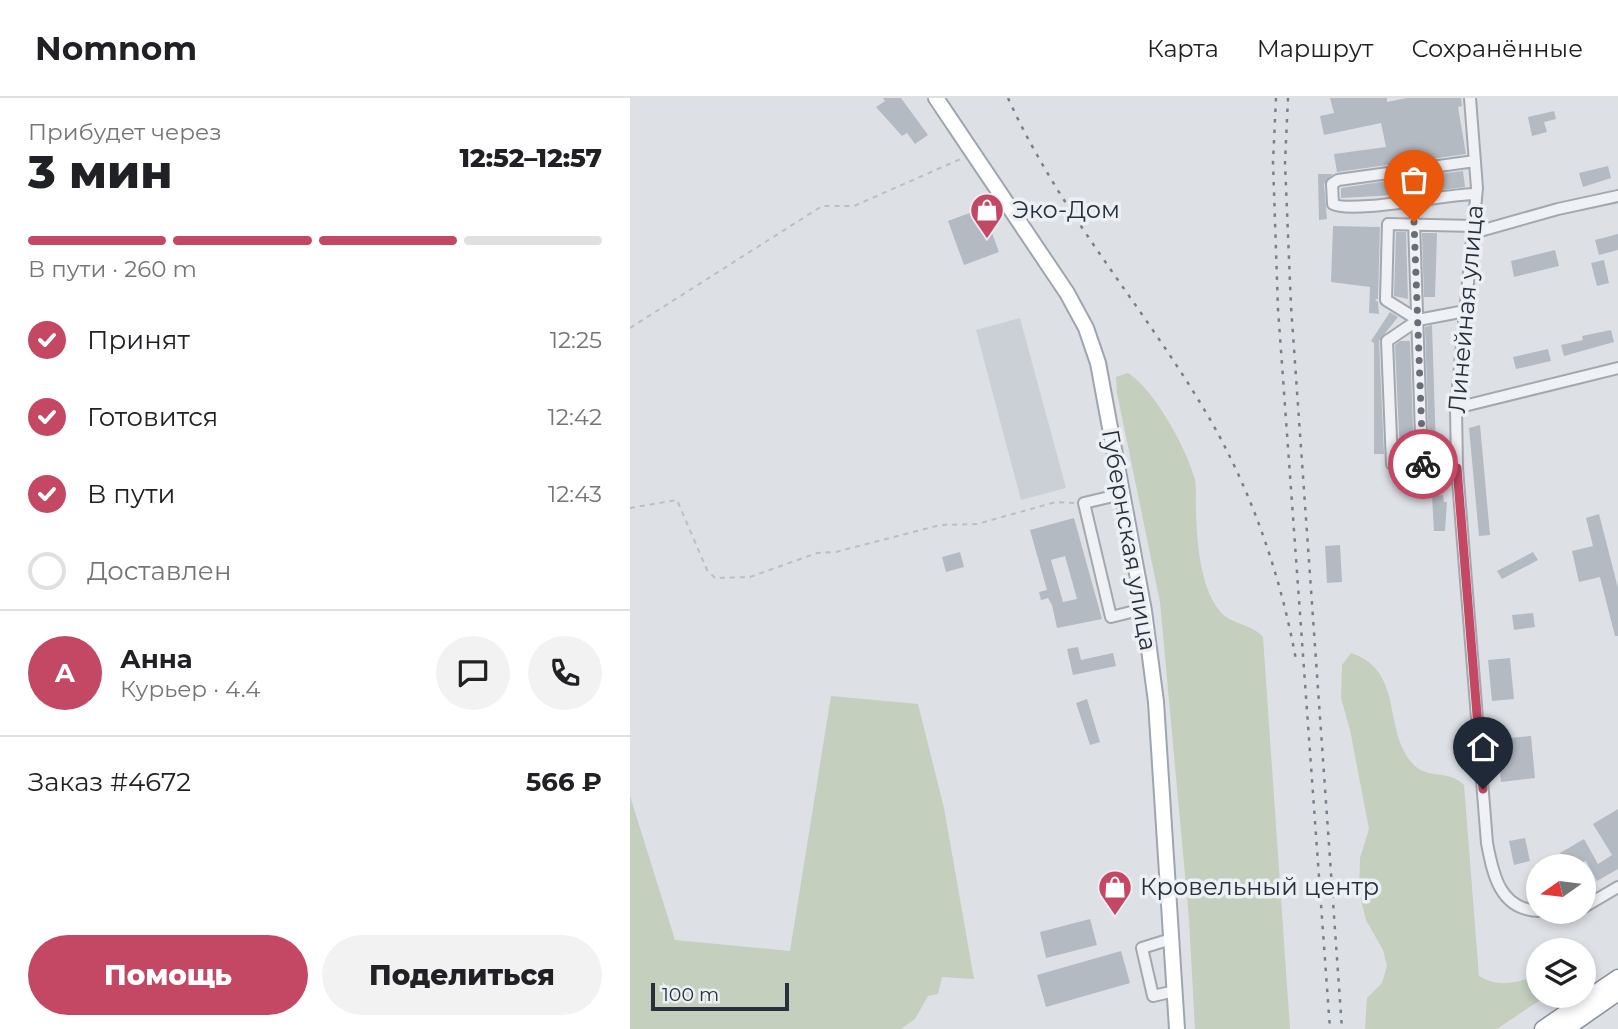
<!DOCTYPE html>
<html lang="ru">
<head>
<meta charset="utf-8">
<style>
	:root { --surface:#fff; --page:#f2f2f2; --text:#202124; --muted:#757577; --line:#e0e0e0; --accent:#c44863 }
	body { margin:0; font-family:Montserrat,sans-serif; background:var(--page); color:var(--text); height:100vh; display:flex; flex-direction:column; font-size:26px; white-space:nowrap }
	* { box-sizing:border-box; margin:0 }
	p { font-size:23px; color:var(--muted) }
	.icon { flex:none; width:38px; height:38px; fill:none; stroke:currentColor; stroke-width:2; stroke-linecap:round; stroke-linejoin:round }
	.map { position:relative; flex:1; overflow:hidden }
	.details { display:flex; flex-direction:column; background:var(--surface); width:630px }
	.details>* { flex:none }
	.needle { width:46px; rotate:256deg }
	.tools { position:absolute; left:896px; top:756px; display:grid; gap:14px }
	.tools a { display:grid; place-items:center; width:70px; height:70px; border-radius:50%; background:var(--surface); box-shadow:0 4px 10px #0003; font-size:35px }
	.scale { position:absolute; left:21px; bottom:18px; width:138px; box-sizing:border-box; padding-left:7px; border:4px solid #27303b; border-top:0; font-size:19px; line-height:24px; white-space:nowrap; color:#27303b; -webkit-text-stroke:5px #ecf0f4; paint-order:stroke }
	.pin { position:absolute; display:grid; place-items:center; width:60px; height:60px; color:#fff; margin:-72px -30px; border-radius:50% 50% 50% 0; rotate:-45deg; box-shadow:0 0 7px #0007 }
	.pin .icon { rotate:45deg }
	.courier { position:absolute; display:grid; place-items:center; width:70px; height:70px; margin:-35px; border:5px solid #c44863; border-radius:50%; background:#fff; color:#222; box-shadow:0 2px 9px #0007 }
	.summary em { font-style:normal; font-weight:800 }
	.summary div { display:flex; flex-direction:column-reverse }
	.summary { display:flex; align-items:center; justify-content:space-between; height:119px; padding:0 28px }
	h1 { font-size:46px; font-weight:800; line-height:52px }
	.bar { display:grid; grid-template-columns:repeat(4,1fr); gap:10px 7px; align-content:center; height:84px; padding:0 28px }
	.bar i { height:9px; border-radius:5px; background:var(--line) }
	.bar .selected { background:var(--accent) }
	.bar p { grid-column:span 4 }
	.line { display:flex; align-items:center; gap:18px; padding:0 28px; border-top:2px solid var(--line) }
	.line div { flex:1 }
	.round { display:grid; place-items:center; flex:none; width:74px; height:74px; border-radius:37px; background:var(--page) }
	ol { padding:0 28px; list-style:none }
	li { display:flex; align-items:center; gap:21px; height:77px }
	li p { margin-inline-start:auto }
	li .icon { padding:7px; border-radius:50%; background:var(--accent); color:#fff; stroke-width:4 }
	li:last-child { color:var(--muted) }
	li i { width:38px; height:38px; border:4px solid var(--line); border-radius:50% }
	.cta { display:flex; gap:14px; margin-top:auto; padding:14px 28px }
	.cta a { flex:1; height:80px; border-radius:42px; background:var(--accent); color:#fff; font-size:28px; font-weight:800; line-height:80px; text-align:center }
	.cta a+a { background:var(--page); color:var(--text) }
	header { display:flex; align-items:center; gap:42px; box-sizing:border-box; height:98px; padding:0 35px; background:var(--surface); border-bottom:2px solid var(--line) }
	header strong { font-size:33px }
	nav { display:flex; gap:38px; margin-inline-start:auto; font-size:24px }
	main { display:flex; flex:1; min-height:0 }
	.map>svg:first-child { display:block }
	.built { fill:#cbd0d7 }
	.green { fill:#c4cfbe }
	.building { fill:#b4bac2; fill-rule:evenodd }
	.lines { fill:none; stroke-linecap:round; stroke-linejoin:round }
	.minor-casing { stroke:#a3a8af; stroke-width:14 }
	.major-casing { stroke:#9da6b0; stroke-width:18 }
	.highway-casing { stroke:#858f9b; stroke-width:19 }
	.path { stroke:#bbbfc4; stroke-width:2; stroke-dasharray:5 5; stroke-linecap:butt }
	.minor { stroke:#eff1f4; stroke-width:10 }
	.major { stroke:#fff; stroke-width:14 }
	.highway { stroke:#fff; stroke-width:16 }
	.rail { stroke:#77818e; stroke-width:2.5; stroke-dasharray:3.5 7; stroke-linecap:butt }
	.done { stroke:#676e77; stroke-width:7; stroke-dasharray:0 12.6 }
	.route { stroke:#c44863; stroke-width:9 }
	.labels { text-anchor:middle; stroke-width:7; stroke-linejoin:round; paint-order:stroke }
	.poi-label { font-size:24px; fill:#27303b; stroke:#ecf0f4; text-anchor:start }
	.street-label { font-size:24px; fill:#27303b; stroke:#ecf0f4 }
</style>
</head>
<body>
<header>
<strong>Nomnom</strong>
<nav><a>Карта</a><a>Маршрут</a><a>Сохранённые</a></nav>
</header>
<main>
<section class="details">
<div class="summary"><div><h1>3 мин</h1><p>Прибудет через</p></div><em>12:52–12:57</em></div>
<div class="bar"><i class="selected"></i><i class="selected"></i><i class="selected"></i><i></i><p>В пути · 260 m</p></div>
<ol>
<li><svg class="icon" aria-label="check" viewBox="0 0 24 24"><path d="M5 12l5 5 9-10"/></svg>Принят<p>12:25</p></li>
<li><svg class="icon" aria-label="check" viewBox="0 0 24 24"><path d="M5 12l5 5 9-10"/></svg>Готовится<p>12:42</p></li>
<li><svg class="icon" aria-label="check" viewBox="0 0 24 24"><path d="M5 12l5 5 9-10"/></svg>В пути<p>12:43</p></li>
<li><i></i>Доставлен</li>
</ol>
<div class="line" style="height:126px"><b class="round" style="background:var(--accent);color:#fff">А</b><div><b>Анна</b><p>Курьер · 4.4</p></div><a class="round"><svg class="icon" aria-label="chat" viewBox="0 0 24 24"><path d="M4 5h16v11H9l-5 4z"/></svg></a><a class="round"><svg class="icon" aria-label="phone" viewBox="0 0 24 24"><path d="M5 4h4l2 5-3 2q2 4 5 5l2-3 5 2v4C11 20 4 13 5 4z"/></svg></a></div>
<div class="line" style="height:91px"><div>Заказ #4672</div><b>566 ₽</b></div>
<div class="cta"><a>Помощь</a><a>Поделиться</a></div>
</section>
<div class="map">
<svg width="988" height="931" viewBox="0 0 988 931">
	<rect width="100%" height="100%" fill="#dde1e6"/>
	<!-- built -->
	<path class="built" d="M390,220L436,390L391,402L346,232Z"/>
	<!-- green -->
	<path class="green" d="M498,275C524,291 557,351 565,382C567,392 565,404 566,414C567,443 570,488 589,512C600,527 621,525 633,539L660,931H565L559,821L530,504L487,295L486,279Z
		M721,555C776,573 751,635 785,668C799,681 820,672 834,687L849,878C868,890 888,885 908,877V898H916L867,931H735L737,900L752,885L757,868L753,852L736,822L729,794L730,760L739,731L720,632L711,600L712,567Z
		M201,598L288,606L314,710L344,881L312,879L308,896L298,898L285,921L271,931H0V698L45,842L160,853Z"/>
	<!-- building -->
	<path class="building" d="M253,0H271L298,37L285,46L277,35L272,38L246,9L255,3Z
		M700,0H757V4L777,0H831L832,8L828,9L836,56L707,74L704,56L756,49L751,25L694,37L690,18L704,15Z
		M924,13L926,21L914,24L917,34L902,38L898,19Z
		M978,68L981,80L953,89L949,75Z
		M833,73L835,89L778,96L776,80Z
		M688,76H703L694,86L697,121L689,122Z
		M764,82L766,97L711,100V90Z
		M353,110L369,154L334,167L318,123Z
		M703,128L750,129L748,201H745L748,204L749,216L739,215L740,189L701,184Z
		M766,134H776L778,201L764,198Z
		M792,135H807L805,199H794Z
		M988,136V152L969,157L965,142Z
		M925,152L929,168L884,179L881,163Z
		M974,162L979,185L967,188L961,165Z
		M760,214L768,219L749,243L754,356H744V245L741,243Z
		M802,227L806,351H799L795,229Z
		M981,232L984,244L934,258L931,247L953,242L952,238Z
		M770,243H780L784,358H770L765,247Z
		M918,251L921,263L886,271L883,259Z
		M850,327L860,437L849,438L839,330Z
		M813,397L814,404H817L815,433H804L802,398Z
		M969,416L988,490V538H985L970,479L949,484L942,453L963,448L956,420Z
		M444,420L472,521L427,530L422,507L418,500L411,502L409,494L417,492L400,432ZM435,458L447,501L433,504L421,462Z
		M710,447L712,484L697,485L695,448Z
		M330,454L334,469L316,474L312,459Z
		M903,454L908,462L872,481L867,473Z
		M903,515L905,529L884,532L882,517Z
		M448,549L451,562L483,555L486,568L443,577L437,551Z
		M880,560L884,601L862,603L858,562Z
		M457,601L470,644L460,647L446,605Z
		M901,638L905,680L871,684L867,641Z
		M988,711V771L967,783L956,763L938,768L930,755L954,741L968,766L982,757L963,726Z
		M895,740L900,763L884,767L879,743Z
		M460,821L467,847L416,860L410,834Z
		M491,853L500,885L416,909L407,877Z"/>
	<g class="lines">
		<!-- minor casing -->
		<g class="minor-casing">
			<path id="minor" d="M840,0L847,90L826,310L827,370L857,745C863,777 870,811 908,813
				M845,63L708,82L702,86L703,106C721,116 817,96 846,96
				M784,124L792,366
				M843,135L928,111L988,98
				M788,222L756,202L758,126L844,128
				M826,310L988,270
				M827,370L801,365L762,366L757,243L788,222L835,213
				M492,396L454,405L481,519L513,511
				M954,809L988,789
				M923,814H932
				M541,841L512,850L523,898L545,893"/>
		</g>
		<!-- major casing -->
		<g class="major-casing">
			<path id="major" d="M306,0L437,195L456,230L468,265L514,513L526,604L547,931"/>
		</g>
		<!-- highway casing -->
		<g class="highway-casing">
			<path id="highway" d="M913,931L988,880
				M935,931L988,894"/>
		</g>
		<!-- path -->
		<path class="path" d="M0,230L192,108H224L333,60
			M0,410L47,402L77,472L85,480L120,479L187,455L206,454L310,427L347,426L426,404L446,405"/>
		<!-- minor -->
		<use href="#minor" class="minor"/>
		<!-- major -->
		<use href="#major" class="major"/>
		<!-- highway -->
		<use href="#highway" class="highway"/>
		<!-- rail -->
		<path class="rail" d="M378,0C432,119 517,212 581,323C623,397 651,479 666,562
			M646,0L643,64L648,211L700,931
			M658,0L655,65L661,208L712,931"/>
	</g>
	<g class="lines">
		<!-- done -->
		<path class="done" d="M784,124L793,366"/>
		<!-- route -->
		<path class="route" d="M793,366L827,370L853,691"/>
	</g>
	<!-- icons -->
	<defs>
		<g id="shop-pin" transform="scale(1.75)"><path d="M0 17L-7.5 6A9.5 9.5 0 1 1 7.5 6Z" fill="#c44863" stroke="#ecf0f4"/><path d="M-5-2.5h2.3a2.7 3.5 0 0 1 5.4 0H5L5.5 6h-11ZM-1.5-2.5h3a1.5 2.3 0 0 0-3 0Z" fill="#fff"/></g>
	</defs>
	<g fill-rule="evenodd">
		<use href="#shop-pin" x="357" y="112"/>
		<use href="#shop-pin" x="485" y="789"/>
	</g>
	<g class="labels">
		<!-- poi labels -->
		<g class="poi-label">
			<text x="382" y="120">Эко-Дом</text>
			<text x="510" y="797">Кровельный центр</text>
		</g>
		<!-- street labels -->
		<g class="street-label">
			<text transform="translate(836 211) rotate(-85)" y="8">Линейная улица</text>
			<text transform="translate(499 442) rotate(80)" y="8">Губернская улица</text>
		</g>
	</g>
</svg>
<div class="tools">
<a><svg class="needle" viewBox="-14 -14 28 28"><path d="M0-13l5 13h-10z" fill="#e53935"/><path d="M0 13l5-13h-10z" fill="#757577"/></svg></a>
<a><svg class="icon" aria-label="layers" viewBox="0 0 24 24"><path d="M12 4l9 5-9 5-9-5zM3 14l9 5 9-5"/></svg></a>
</div>
<div class="scale">100 m</div>
<div class="pin" style="left:784px;top:124px;background:#ea580c"><svg class="icon" aria-label="bag" viewBox="0 0 24 24"><path d="M5 8h14l-1 12H6zM9 8a3 3 0 0 1 6 0"/></svg></div>
<div class="pin" style="left:853px;top:691px;background:#1f2937"><svg class="icon" aria-label="home" viewBox="0 0 24 24"><path d="M3 11l9-7 9 7M6 9v11h12V9"/></svg></div>
<div class="courier" style="left:793px;top:366px"><svg class="icon" aria-label="bike" viewBox="0 0 24 24"><circle cx="6" cy="16" r="4"/><circle cx="18" cy="16" r="4"/><path d="M6 16l4-8h5l3 8M10 8l3 8H6M13 5h3"/></svg></div>
</div>
</main>
</body>
</html>
